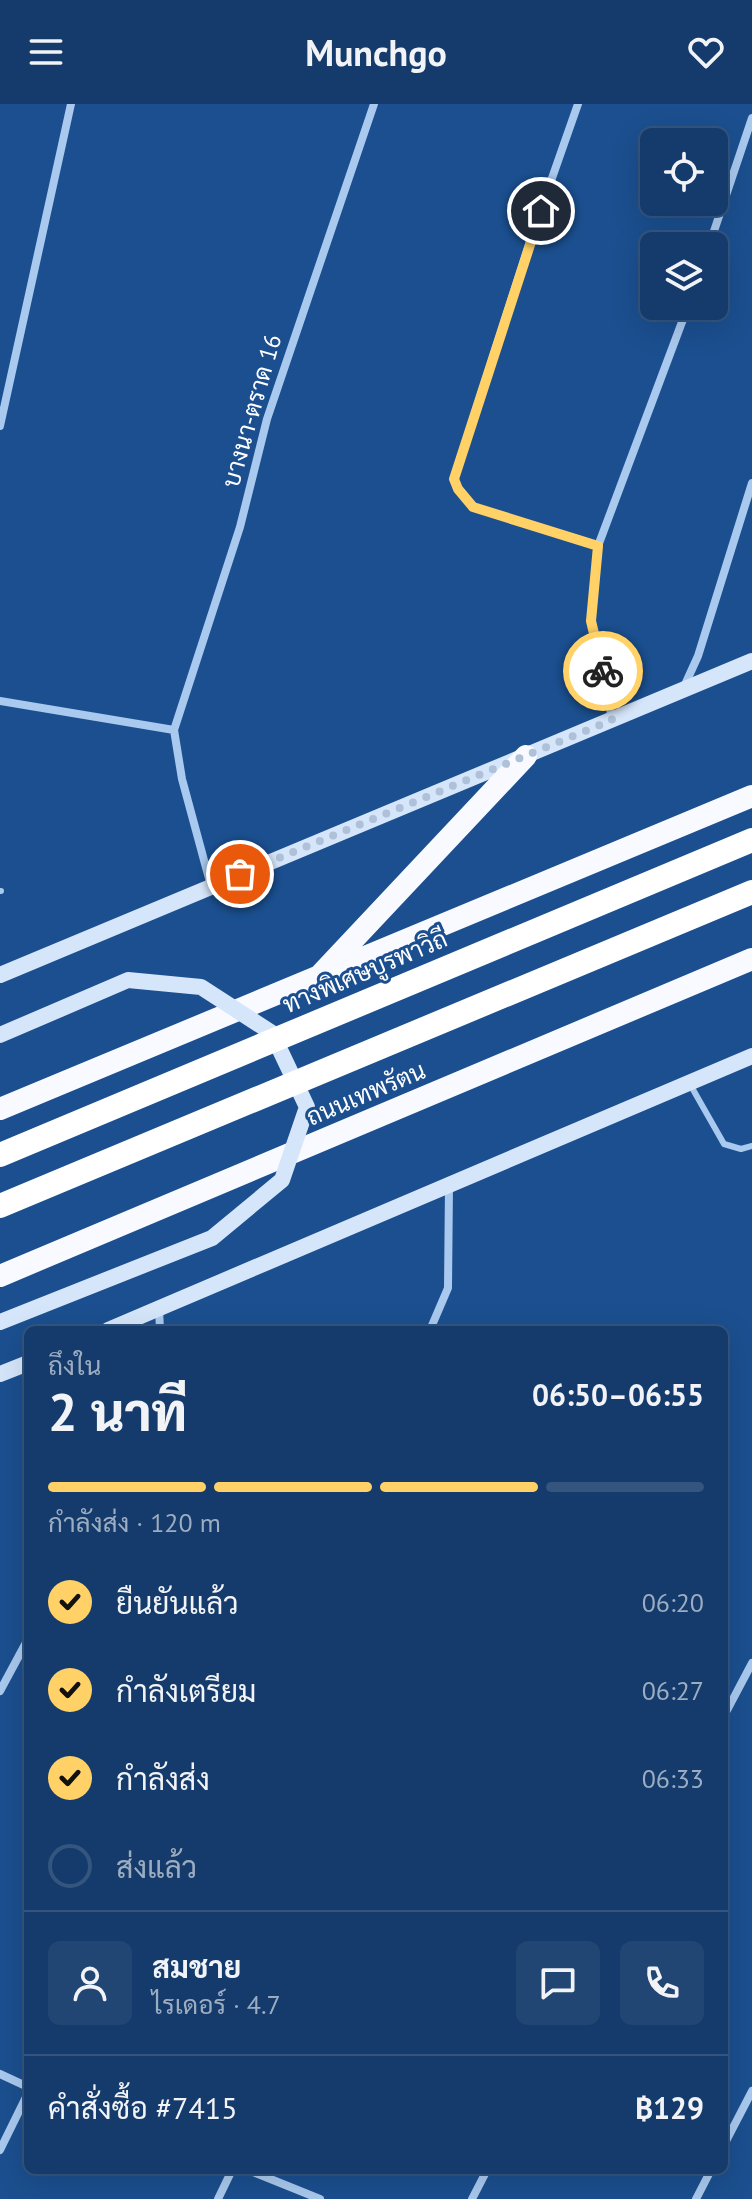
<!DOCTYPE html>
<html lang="th">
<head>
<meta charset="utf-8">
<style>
	:root { --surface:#143b6b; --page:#214673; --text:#f1f3f6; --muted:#9dadc1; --line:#33557e; --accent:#ffd166 }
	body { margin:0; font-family:"PT Sans",Sarabun,sans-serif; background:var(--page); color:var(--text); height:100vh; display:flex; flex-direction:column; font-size:30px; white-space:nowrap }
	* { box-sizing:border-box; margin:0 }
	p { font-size:26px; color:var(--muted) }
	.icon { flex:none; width:44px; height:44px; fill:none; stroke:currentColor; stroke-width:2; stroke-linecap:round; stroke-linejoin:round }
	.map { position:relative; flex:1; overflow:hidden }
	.details { position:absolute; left:24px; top:1222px; width:704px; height:848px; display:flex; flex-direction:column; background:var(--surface); border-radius:12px; box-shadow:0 8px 32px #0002,0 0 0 2px var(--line) }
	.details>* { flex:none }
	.controls { position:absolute; left:640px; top:24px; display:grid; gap:16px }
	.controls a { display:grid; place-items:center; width:88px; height:88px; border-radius:12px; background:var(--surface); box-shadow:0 8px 32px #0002,0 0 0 2px var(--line); font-size:40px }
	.pin { position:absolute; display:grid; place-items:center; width:68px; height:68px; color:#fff; margin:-34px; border:4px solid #fff; border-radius:50%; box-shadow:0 2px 8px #0007 }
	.courier { position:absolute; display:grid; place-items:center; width:80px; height:80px; margin:-40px; border:6px solid #ffd166; border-radius:50%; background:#fff; color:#222; box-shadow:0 2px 10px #0007 }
	.overview em { font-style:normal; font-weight:800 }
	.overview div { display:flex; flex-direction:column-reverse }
	.overview { display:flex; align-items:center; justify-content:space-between; height:136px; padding:0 24px }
	h1 { font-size:52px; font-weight:800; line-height:60px }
	.bar { display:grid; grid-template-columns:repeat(4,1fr); gap:12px 8px; align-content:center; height:96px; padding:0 24px }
	.bar i { height:10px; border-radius:6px; background:var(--line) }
	.bar .current { background:var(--accent) }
	.bar p { grid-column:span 4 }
	.line { display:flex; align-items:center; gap:20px; padding:0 24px; border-top:2px solid var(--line) }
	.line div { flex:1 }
	.round { display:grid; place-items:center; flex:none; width:84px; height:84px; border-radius:12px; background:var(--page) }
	ol { padding:0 24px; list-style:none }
	li { display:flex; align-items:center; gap:24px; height:88px }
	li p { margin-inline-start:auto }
	li .icon { padding:8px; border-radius:50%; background:var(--accent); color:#111; stroke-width:4 }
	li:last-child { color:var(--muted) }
	li i { width:44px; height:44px; border:4px solid var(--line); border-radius:50% }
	header { display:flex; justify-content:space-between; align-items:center; height:104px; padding:0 24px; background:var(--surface); font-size:36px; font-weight:800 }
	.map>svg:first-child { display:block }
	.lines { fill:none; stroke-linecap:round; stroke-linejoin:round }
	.service { stroke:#a9c9ee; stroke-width:6 }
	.minor { stroke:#a9c9ee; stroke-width:8 }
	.secondary { stroke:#d6e6fa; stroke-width:16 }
	.trunk { stroke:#f8faff; stroke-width:22 }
	.secondary-bridge { stroke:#d6e6fa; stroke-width:16 }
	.motorway-bridge { stroke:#fff; stroke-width:24 }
	.done { stroke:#afc1d8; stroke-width:8; stroke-dasharray:0 14.4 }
	.route { stroke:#ffd166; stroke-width:10 }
	.labels { text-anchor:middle; stroke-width:6; stroke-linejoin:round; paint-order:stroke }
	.street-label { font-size:24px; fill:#fff; stroke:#1b4f8f }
</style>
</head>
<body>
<header><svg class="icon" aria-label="menu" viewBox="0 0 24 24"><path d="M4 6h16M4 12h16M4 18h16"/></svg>Munchgo<svg class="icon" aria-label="heart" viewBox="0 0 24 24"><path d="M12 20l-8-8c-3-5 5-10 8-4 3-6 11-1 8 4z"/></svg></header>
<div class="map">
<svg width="752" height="2095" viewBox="0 0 752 2095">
	<rect width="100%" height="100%" fill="#1b4f8f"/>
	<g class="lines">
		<!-- service -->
		<path class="service" d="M0,787H1
			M691,982L724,1040L741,1045L752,1042"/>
		<!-- minor -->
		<path class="minor" d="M578,0L531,134L454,375L458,385L473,403L598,442
			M709,142L752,14
			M0,322L71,0
			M683,585L698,552L752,379
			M0,597L174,626
			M612,616L602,559L591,517L598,442L688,202
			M211,782L182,675L174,626L240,423L267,315L374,0
			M159,1205L160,1226
			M430,1226L448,1184L449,1082
			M0,1587L28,1535
			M724,1612L752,1559
			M0,1970L28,1983
			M724,2041L752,1987
			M0,2046L28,1989
			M248,2066L320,2095
			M218,2095L232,2066
			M472,2095L487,2066
			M696,2095L711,2066"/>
		<!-- secondary -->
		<path class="secondary" d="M0,871L752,557
			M108,1226L752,952
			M0,1270L28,1259"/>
		<!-- trunk -->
		<path class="trunk" d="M321,870L526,652
			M0,1005L752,692
			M0,1172L752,855"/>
		<!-- secondary-bridge -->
		<path class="secondary-bridge" d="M0,931L128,876L201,883L272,929L307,1003L282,1076L212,1134L0,1218"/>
		<!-- motorway-bridge -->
		<path class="motorway-bridge" d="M0,1051L752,736
			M0,1102L752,788"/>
	</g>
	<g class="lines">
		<!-- done -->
		<path class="done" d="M240,770L612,616L603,567"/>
		<!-- route -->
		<path class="route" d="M541,107L454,375L458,385L473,403L598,442L591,517L603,567"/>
	</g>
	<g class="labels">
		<!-- street labels -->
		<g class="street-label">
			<text transform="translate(252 307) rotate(-74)" y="8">บางนา-ตราด 16</text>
			<text transform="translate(365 868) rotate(-23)" y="8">ทางพิเศษบูรพาวิถี</text>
			<text transform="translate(366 990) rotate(-23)" y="8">ถนนเทพรัตน</text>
		</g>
	</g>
</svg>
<div class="controls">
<a><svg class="icon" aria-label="locate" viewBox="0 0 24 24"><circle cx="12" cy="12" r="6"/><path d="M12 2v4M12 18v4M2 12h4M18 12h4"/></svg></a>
<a><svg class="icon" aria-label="layers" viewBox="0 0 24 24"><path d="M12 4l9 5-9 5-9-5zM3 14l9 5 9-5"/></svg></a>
</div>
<div class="pin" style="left:240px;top:770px;background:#ea580c"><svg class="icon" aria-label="bag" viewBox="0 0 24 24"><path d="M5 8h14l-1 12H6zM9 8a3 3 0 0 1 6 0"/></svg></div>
<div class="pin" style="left:541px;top:107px;background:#1f2937"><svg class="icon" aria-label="home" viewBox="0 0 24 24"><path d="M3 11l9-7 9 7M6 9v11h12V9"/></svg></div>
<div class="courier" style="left:603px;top:567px"><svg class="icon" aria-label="bike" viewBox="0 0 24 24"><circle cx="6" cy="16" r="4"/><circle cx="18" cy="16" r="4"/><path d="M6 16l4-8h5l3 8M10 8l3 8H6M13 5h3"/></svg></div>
<section class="details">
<div class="overview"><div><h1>2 นาที</h1><p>ถึงใน</p></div><em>06:50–06:55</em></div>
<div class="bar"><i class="current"></i><i class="current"></i><i class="current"></i><i></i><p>กำลังส่ง · 120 m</p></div>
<ol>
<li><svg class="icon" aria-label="check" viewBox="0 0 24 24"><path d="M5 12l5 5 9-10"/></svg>ยืนยันแล้ว<p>06:20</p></li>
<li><svg class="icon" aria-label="check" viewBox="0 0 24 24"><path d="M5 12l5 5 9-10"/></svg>กำลังเตรียม<p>06:27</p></li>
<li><svg class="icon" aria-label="check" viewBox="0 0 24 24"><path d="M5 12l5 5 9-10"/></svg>กำลังส่ง<p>06:33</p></li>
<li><i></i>ส่งแล้ว</li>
</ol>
<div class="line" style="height:144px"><a class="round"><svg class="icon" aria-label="person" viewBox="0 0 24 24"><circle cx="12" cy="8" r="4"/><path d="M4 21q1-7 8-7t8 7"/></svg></a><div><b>สมชาย</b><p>ไรเดอร์ · 4.7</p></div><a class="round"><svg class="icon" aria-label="chat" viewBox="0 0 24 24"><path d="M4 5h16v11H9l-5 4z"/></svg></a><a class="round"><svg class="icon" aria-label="phone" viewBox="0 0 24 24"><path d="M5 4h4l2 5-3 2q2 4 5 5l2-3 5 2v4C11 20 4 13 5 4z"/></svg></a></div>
<div class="line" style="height:104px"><div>คำสั่งซื้อ #7415</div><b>฿129</b></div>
</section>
</div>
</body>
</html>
